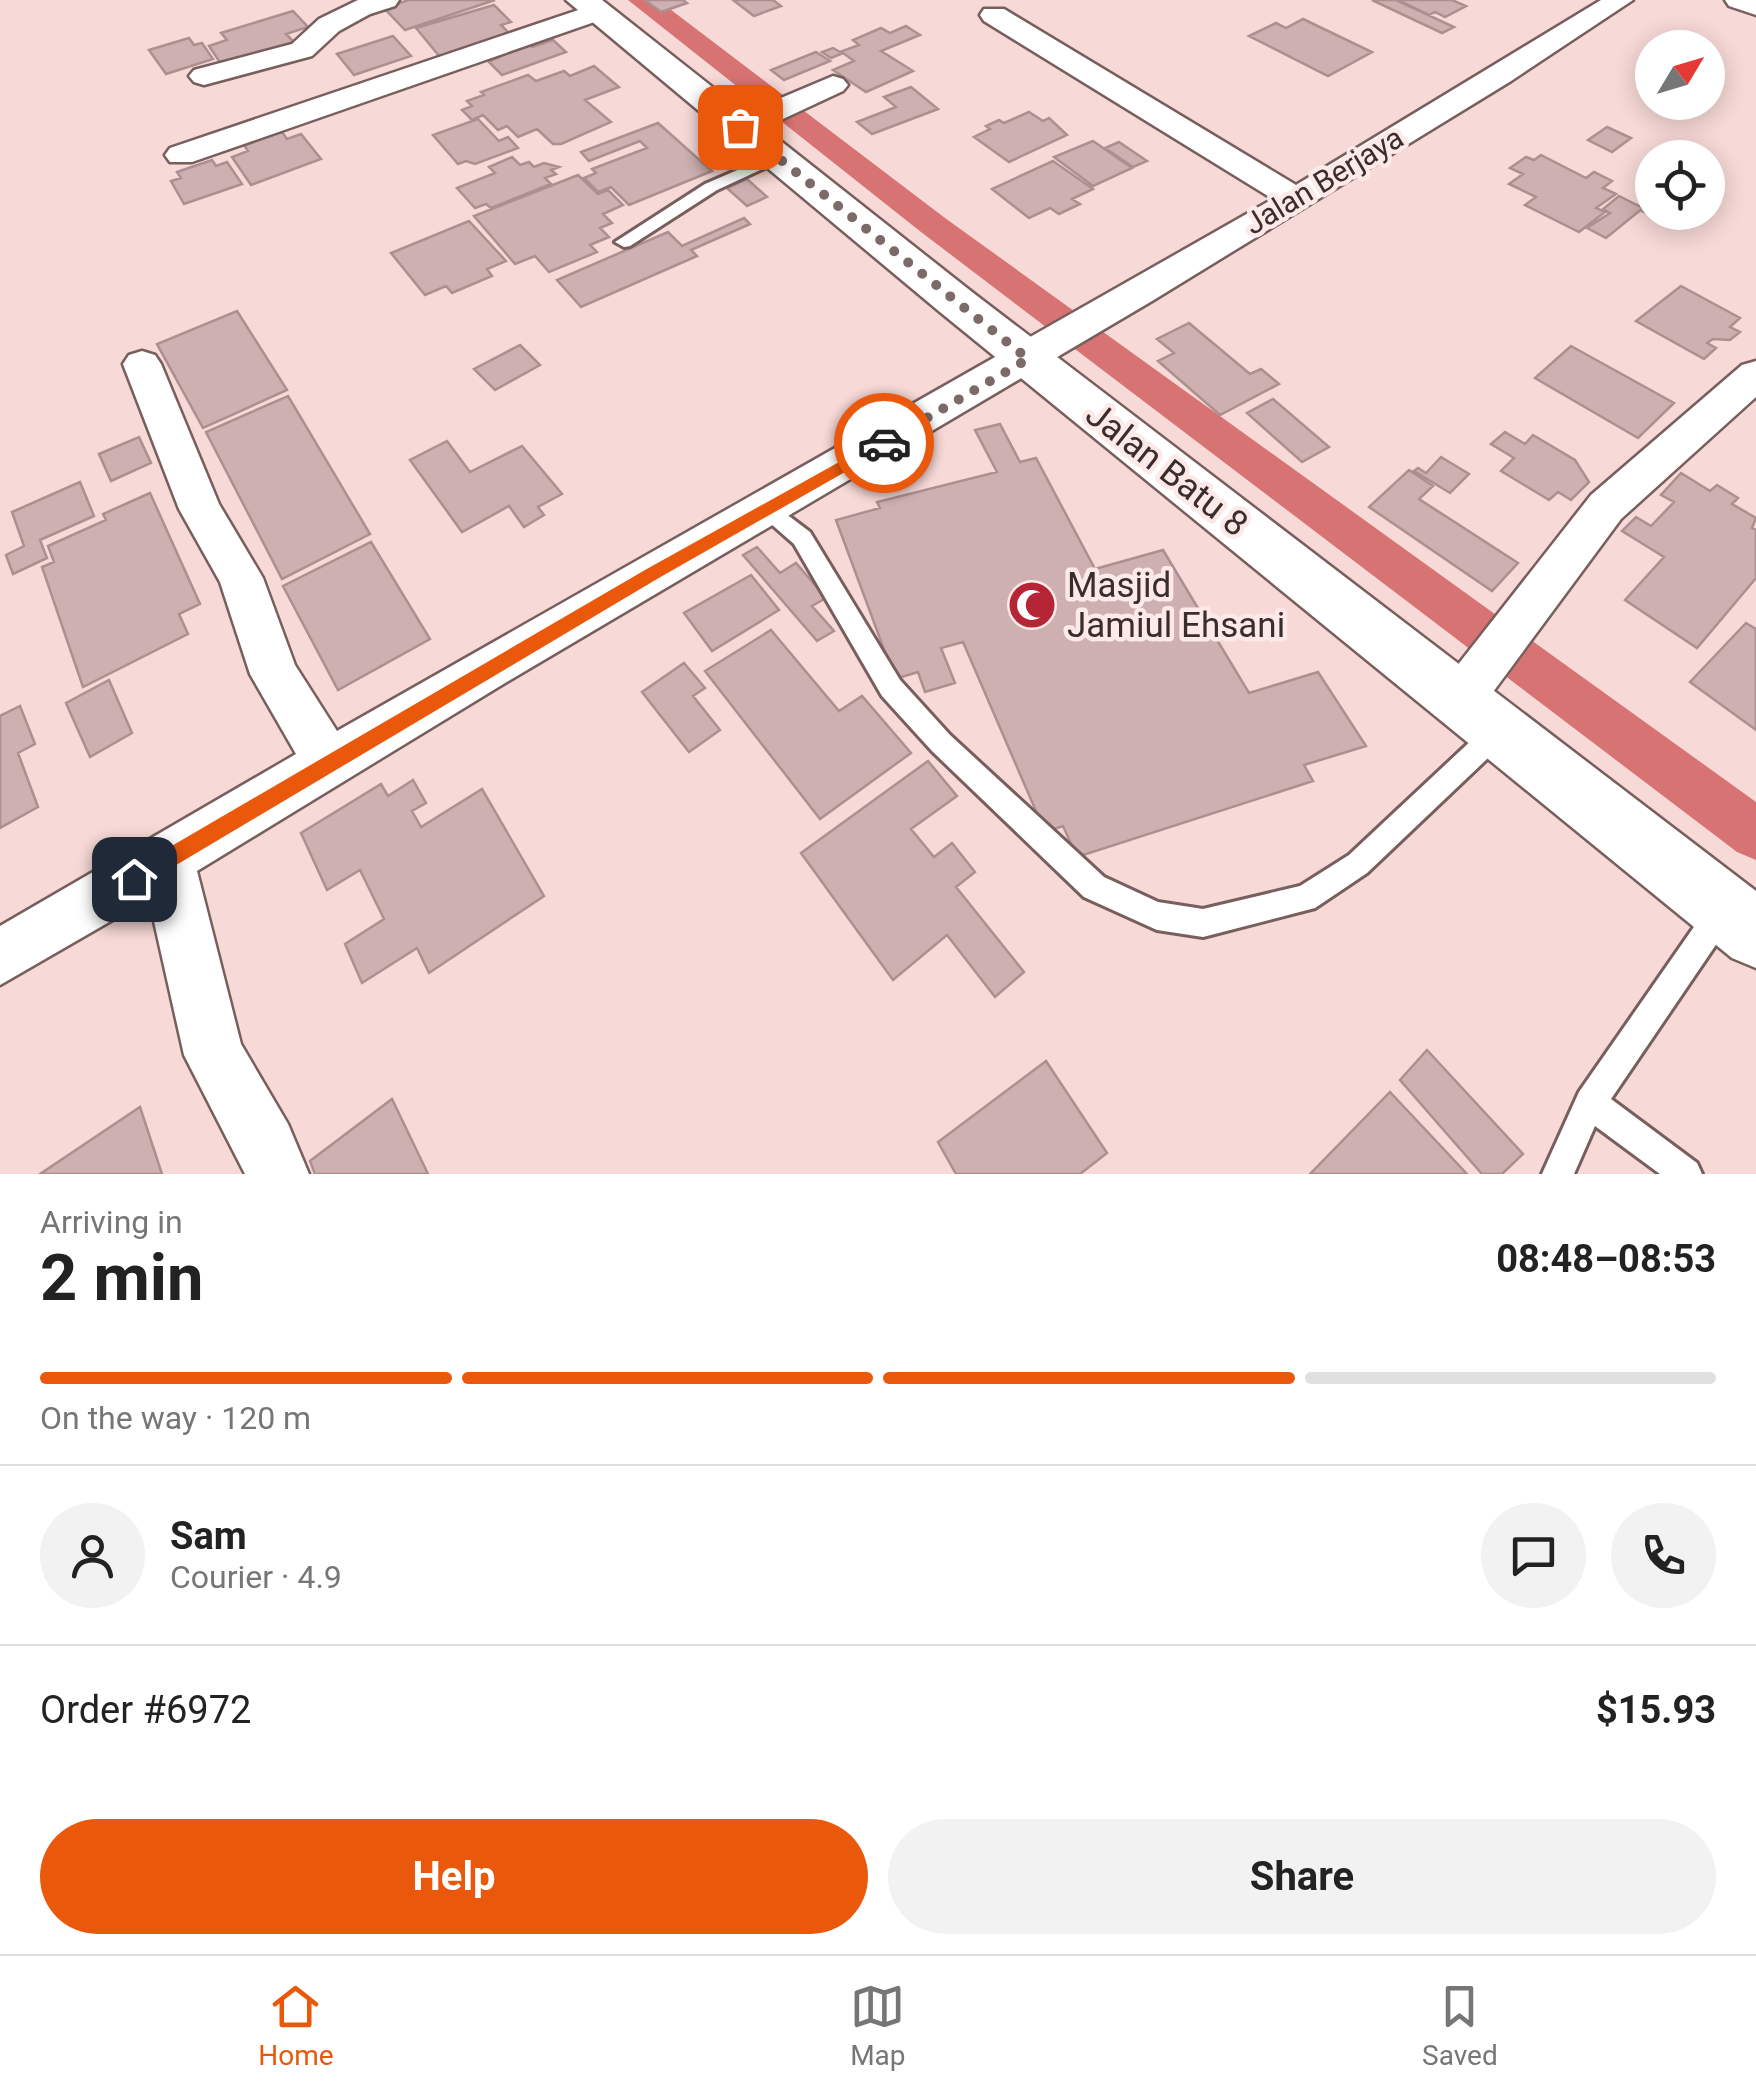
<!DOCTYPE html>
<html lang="en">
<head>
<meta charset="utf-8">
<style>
	:root { --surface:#fff; --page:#f2f2f2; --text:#222; --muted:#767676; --line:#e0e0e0; --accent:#ea580c }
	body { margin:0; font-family:Roboto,sans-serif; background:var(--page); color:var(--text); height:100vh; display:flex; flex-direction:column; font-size:38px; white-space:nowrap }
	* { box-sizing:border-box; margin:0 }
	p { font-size:32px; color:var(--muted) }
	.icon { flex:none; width:55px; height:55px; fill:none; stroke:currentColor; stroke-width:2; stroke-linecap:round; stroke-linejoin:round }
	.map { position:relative; height:1174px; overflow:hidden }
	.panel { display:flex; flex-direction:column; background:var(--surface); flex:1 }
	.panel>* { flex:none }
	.needle { width:65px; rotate:52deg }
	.tools { position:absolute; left:1635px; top:30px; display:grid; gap:20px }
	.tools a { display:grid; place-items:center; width:90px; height:90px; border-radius:50%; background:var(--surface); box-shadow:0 5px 25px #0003; font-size:50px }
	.pin { position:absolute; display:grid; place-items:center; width:85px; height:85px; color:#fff; margin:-42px; border-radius:20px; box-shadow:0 5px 15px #0006 }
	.courier { position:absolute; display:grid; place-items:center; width:100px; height:100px; margin:-50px; border:8px solid #ea580c; border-radius:50%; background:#fff; color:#222; box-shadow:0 2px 12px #0007 }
	.head em { font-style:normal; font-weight:700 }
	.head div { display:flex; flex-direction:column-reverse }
	.head { display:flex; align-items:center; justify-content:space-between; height:170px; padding:0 40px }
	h1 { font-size:65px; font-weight:700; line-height:75px }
	.bar { display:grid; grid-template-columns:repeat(4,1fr); gap:15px 10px; align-content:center; height:120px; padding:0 40px }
	.bar i { height:12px; border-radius:8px; background:var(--line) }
	.bar .selected { background:var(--accent) }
	.bar p { grid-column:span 4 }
	.line { display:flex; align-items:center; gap:25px; padding:0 40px; border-top:2px solid var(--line) }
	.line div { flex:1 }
	.round { display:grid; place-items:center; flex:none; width:105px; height:105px; border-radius:52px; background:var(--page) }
	.action { display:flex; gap:20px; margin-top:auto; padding:20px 40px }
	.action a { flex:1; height:115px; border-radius:60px; background:var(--accent); color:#fff; font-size:40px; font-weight:700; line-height:115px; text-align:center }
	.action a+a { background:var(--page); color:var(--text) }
	.menu { display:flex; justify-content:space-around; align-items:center; height:140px; border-top:2px solid var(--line); background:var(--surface); font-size:28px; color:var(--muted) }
	.menu a { display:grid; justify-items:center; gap:5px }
	.menu .selected { color:var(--accent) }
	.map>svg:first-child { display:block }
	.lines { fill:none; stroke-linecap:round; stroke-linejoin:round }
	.canal { fill:#d77473; fill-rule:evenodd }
	.building { fill:#cdb0af; stroke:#ac908f; stroke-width:2.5 }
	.service-casing { stroke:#785f5e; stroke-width:6 }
	.minor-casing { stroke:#785f5e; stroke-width:5 }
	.tertiary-casing { stroke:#785f5e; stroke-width:5 }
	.service { fill:#fff; fill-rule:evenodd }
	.minor { fill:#fff; fill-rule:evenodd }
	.tertiary { fill:#fff; fill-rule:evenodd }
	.route { fill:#ea580c }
	.done { stroke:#7c6a68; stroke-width:10; stroke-dasharray:0 18 }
	.labels { text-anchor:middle; stroke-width:9; stroke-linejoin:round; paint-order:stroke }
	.far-street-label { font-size:30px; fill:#392e2d; stroke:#fce9e8 }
	.street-label { font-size:35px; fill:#392e2d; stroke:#fce9e8 }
	.poi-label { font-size:35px; fill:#392e2d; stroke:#fce9e8; text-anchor:start }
</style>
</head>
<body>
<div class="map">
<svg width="1756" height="1174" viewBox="0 0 1756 1174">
	<rect width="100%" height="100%" fill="#f7d9d7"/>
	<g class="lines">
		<!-- canal -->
		<path class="canal" d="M628,0H658L945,218L1756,802V860L1737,852L921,232Z"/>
	</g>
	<!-- building -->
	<path class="building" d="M409,0H495L405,30L384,8Z
		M645,0H683L687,3L661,12Z
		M733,0H773L781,6L754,16Z
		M1372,0H1396L1454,27L1442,33Z
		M1398,0H1452L1466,6L1445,17L1435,12L1429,15Z
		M494,5L511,22L501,25L511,35L440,57L416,28Z
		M293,11L308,27L286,34L297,45L251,60L248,55L221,64L209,46L227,40L221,33Z
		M1303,19L1372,52L1328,76L1249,36L1276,23L1286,28Z
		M906,26L920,35L881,51L913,71L866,92L833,70L854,61L843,53L831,58L822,52L833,48L840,52L859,45L853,40L881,28L890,33Z
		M393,36L411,56L354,75L337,54Z
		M189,38L194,45L202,43L213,59L166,74L149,50Z
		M553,40L566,52L502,75L489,62L528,43L532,47Z
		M816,52L830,61L784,80L771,70Z
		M594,66L619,87L585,100L611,122L561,144H553L537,129L518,137L507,126L498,130L483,115L472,120L462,110L472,106L467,101L484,95L481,92L528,75L536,81L564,71L570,76Z
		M911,87L938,109L872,134L857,122L896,107L884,97Z
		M1029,112L1043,121L1049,118L1067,135L1009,162L974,137L990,129L986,126L999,120L1004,123Z
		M478,119L499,141L508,137L518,148L475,164L466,161L458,164L433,135Z
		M658,123L712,171L629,205L611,187L598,192L584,178L596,173L592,169L647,148L640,141L589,161L581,152Z
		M1607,127L1631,138L1612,152L1588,140Z
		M282,132L287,139L301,134L321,159L251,185L232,157L248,151L244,145Z
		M1093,141L1132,168L1093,186L1054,157Z
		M1119,142L1147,161L1133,167L1105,148Z
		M1541,155L1586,178L1594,172L1612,181L1603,188L1616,194L1596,208L1605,212L1579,232L1525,205L1536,197L1509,184L1523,174L1510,168L1526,157L1534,160Z
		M512,157L520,165L529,162L534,167L544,163L559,167L551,170L556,174L545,178L551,184L491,208L486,204L475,208L457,188L495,173L489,167Z
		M212,160L216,166L227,162L242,184L184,204L171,181L181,178L177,172Z
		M1053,161L1093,189L1072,199L1080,204L1059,214L1050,208L1029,218L992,189Z
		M578,175L598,194L608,190L623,205L603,214L612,223L600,228L609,237L590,245L597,252L549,272L535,256L515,264L474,216Z
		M747,179L767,197L747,206L727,188Z
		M1619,196L1643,208L1606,238L1587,228L1610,213L1603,209Z
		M1652,202V212H1679L1667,224L1642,211Z
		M744,218L750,224L691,250L697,256L581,307L557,280L668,232L682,246Z
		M469,221L506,261L487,269L492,276L452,293L446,286L425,295L391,253Z
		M1681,286L1740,318L1730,327L1740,332L1730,340L1713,339L1707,343L1716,348L1704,359L1636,321Z
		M237,311L287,390L203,428L157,344Z
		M1189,323L1250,374L1261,369L1279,384L1220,415L1158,361L1174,353L1157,339Z
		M520,345L540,365L495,390L474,369Z
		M1571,346L1674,403L1638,438L1535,378Z
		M288,396L370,534L282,579L206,432Z
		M1273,399L1329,447L1302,462L1247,413Z
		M1000,424L1020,462L1036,458L1095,569L1163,550L1249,693L1318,672L1366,746L1304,765L1313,781L1077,857L1063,826L1045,832L963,642L941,648L955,683L925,692L918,672L895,679L836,520L880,508L877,502L997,472L975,430Z
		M1505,432L1525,444L1533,435L1575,460L1589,482L1571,500L1558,492L1549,500L1501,471L1514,458L1491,444Z
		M139,437L151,463L111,481L99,454Z
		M447,441L470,472L522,446L562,494L538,507L544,515L524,527L509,506L462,532L410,460Z
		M1441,457L1469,474L1450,493L1414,471L1418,468L1426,473Z
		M1409,470L1433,486L1419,499L1518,563L1492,591L1369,507Z
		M1681,473L1710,491L1717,485L1738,498L1732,504L1756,518L1752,528L1756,530V578L1697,648L1625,600L1664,557L1622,531L1636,517L1651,526L1674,502L1661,495Z
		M80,482L94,516L40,540L47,558L13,574L6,555L24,546L12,512Z
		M150,493L200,604L179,614L188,634L83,687L42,567L54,562L48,546L106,520L103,514Z
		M371,542L430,639L338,690L283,586Z
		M757,547L780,573L796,563L826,598L812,606L834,631L817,641L743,555Z
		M751,575L779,610L712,651L684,613Z
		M1746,623L1756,629V730L1690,682Z
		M771,630L839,711L862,696L911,753L820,819L705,671Z
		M684,663L705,688L693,696L720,730L689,752L642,692Z
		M109,680L132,733L90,757L66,703Z
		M20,706L35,744L18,753L38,807L0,828V716Z
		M928,761L957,796L911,829L934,857L952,843L975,872L956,887L1024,972L995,997L947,935L893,980L801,853Z
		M413,780L426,803L412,811L421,827L482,789L544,896L429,973L417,948L362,983L345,944L384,919L360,870L327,890L301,833L381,784L388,796Z
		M1427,1050L1523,1154L1502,1174H1482L1400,1080Z
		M1046,1061L1107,1153L1080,1174H956L938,1142Z
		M1390,1092L1467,1174H1310Z
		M392,1099L428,1174H315L310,1161Z
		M140,1107L162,1174H40Z"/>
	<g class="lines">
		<!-- service casing -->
		<g class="service-casing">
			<path id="service" d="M772,155L786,158L717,190L630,246L624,247L615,242L705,184Z
				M769,501L810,532L900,680L950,735L1104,877L1158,902L1203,909L1300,886L1349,855L1490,723L1499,720L1508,723L1511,731L1508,739L1367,873L1315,908L1203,937L1157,930L1084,897L932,751L882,696L794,544L761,515L758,509Z
				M1722,897L1732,901L1736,911L1732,921L1611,1099L1697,1163L1702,1174H1660L1595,1126L1574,1174H1542L1579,1092L1712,901Z"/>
		</g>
		<!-- minor casing -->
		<g class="minor-casing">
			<path id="minor" d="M358,0H399L395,6L370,14L339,31L312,56L204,85L194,82L189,76L194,70L292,44L319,19Z
				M1601,0H1633L1511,81L1152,301L505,683L197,871L241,1044L288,1124L309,1174H245L184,1055L149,899L0,985V926L296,754L250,674L220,582L179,509L123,364L129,355L142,351L155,355L161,364L219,504L263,578L295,665L337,731L1273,199L984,21L980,15L984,9H1004L1296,185Z
				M1725,0H1756V15L1729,6Z
				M596,4L610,12L606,18L192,162H170L165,155L170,148Z
				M833,76L843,79L848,85L843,91L751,134H729L725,127L729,120Z
				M1756,361V397L1621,519L1476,715L1459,722L1442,715L1435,700L1442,685L1591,495L1742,365Z"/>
		</g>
		<!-- tertiary casing -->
		<g class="tertiary-casing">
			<path id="tertiary" d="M566,0H602L972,292L1756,891V968L1732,958L940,312Z"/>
		</g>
		<!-- service -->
		<use href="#service" class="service"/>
		<!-- minor -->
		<use href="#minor" class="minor"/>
		<!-- tertiary -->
		<use href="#tertiary" class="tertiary"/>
	</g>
	<!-- route -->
	<path class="route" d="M884,437L889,439V447L657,579L141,886H127V872L645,570Z"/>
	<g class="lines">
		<!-- done -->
		<path class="done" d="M740,127L1028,359L884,443"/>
	</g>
	<!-- icons -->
	<defs>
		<g id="mosque-disc" transform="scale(2.5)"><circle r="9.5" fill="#b62535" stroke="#fce9e8"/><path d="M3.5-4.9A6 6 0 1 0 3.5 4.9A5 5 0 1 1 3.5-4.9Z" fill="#fff"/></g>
	</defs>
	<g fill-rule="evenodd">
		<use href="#mosque-disc" x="1032" y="605"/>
	</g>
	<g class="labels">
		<!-- far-street labels -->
		<g class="far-street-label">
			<text transform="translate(1324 181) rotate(-31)" y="10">Jalan Berjaya</text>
		</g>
		<!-- street labels -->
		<g class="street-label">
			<text transform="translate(1167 469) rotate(38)" y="12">Jalan Batu 8</text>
		</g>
		<!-- poi labels -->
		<g class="poi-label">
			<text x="1067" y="597">Masjid<tspan x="1067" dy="40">Jamiul Ehsani</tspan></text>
		</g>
	</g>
</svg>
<div class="tools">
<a><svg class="needle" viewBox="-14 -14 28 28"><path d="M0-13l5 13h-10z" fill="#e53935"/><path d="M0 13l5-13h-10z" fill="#767676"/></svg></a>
<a><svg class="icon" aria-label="locate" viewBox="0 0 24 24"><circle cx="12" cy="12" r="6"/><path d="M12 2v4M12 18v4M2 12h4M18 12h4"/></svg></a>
</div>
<div class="pin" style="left:740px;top:127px;background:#ea580c"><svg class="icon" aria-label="bag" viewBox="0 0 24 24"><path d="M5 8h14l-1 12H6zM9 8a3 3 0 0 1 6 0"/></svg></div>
<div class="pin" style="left:134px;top:879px;background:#1f2937"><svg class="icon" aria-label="home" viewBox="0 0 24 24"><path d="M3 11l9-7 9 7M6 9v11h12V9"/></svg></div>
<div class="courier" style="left:884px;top:443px"><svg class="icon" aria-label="car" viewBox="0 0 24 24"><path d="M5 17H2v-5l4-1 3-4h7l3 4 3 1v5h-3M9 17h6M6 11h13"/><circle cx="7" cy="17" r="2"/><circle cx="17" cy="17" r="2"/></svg></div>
</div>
<section class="panel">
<div class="head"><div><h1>2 min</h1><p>Arriving in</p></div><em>08:48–08:53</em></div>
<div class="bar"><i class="selected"></i><i class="selected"></i><i class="selected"></i><i></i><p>On the way · 120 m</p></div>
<div class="line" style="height:180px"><a class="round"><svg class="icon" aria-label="person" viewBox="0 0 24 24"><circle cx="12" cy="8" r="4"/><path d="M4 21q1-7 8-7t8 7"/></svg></a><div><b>Sam</b><p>Courier · 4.9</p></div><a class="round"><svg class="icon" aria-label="chat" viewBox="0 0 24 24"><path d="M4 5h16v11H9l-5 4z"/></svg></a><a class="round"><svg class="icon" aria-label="phone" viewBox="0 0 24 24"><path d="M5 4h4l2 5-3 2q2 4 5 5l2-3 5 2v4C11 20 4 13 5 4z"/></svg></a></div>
<div class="line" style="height:130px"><div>Order #6972</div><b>$15.93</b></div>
<div class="action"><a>Help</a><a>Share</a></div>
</section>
<nav class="menu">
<a class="selected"><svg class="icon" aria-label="home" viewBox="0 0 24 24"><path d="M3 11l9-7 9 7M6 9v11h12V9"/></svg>Home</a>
<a><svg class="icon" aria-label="map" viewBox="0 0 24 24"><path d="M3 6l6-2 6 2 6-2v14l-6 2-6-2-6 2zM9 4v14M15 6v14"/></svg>Map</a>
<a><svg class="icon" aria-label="saved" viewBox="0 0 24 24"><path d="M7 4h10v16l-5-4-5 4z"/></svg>Saved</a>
</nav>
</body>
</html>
